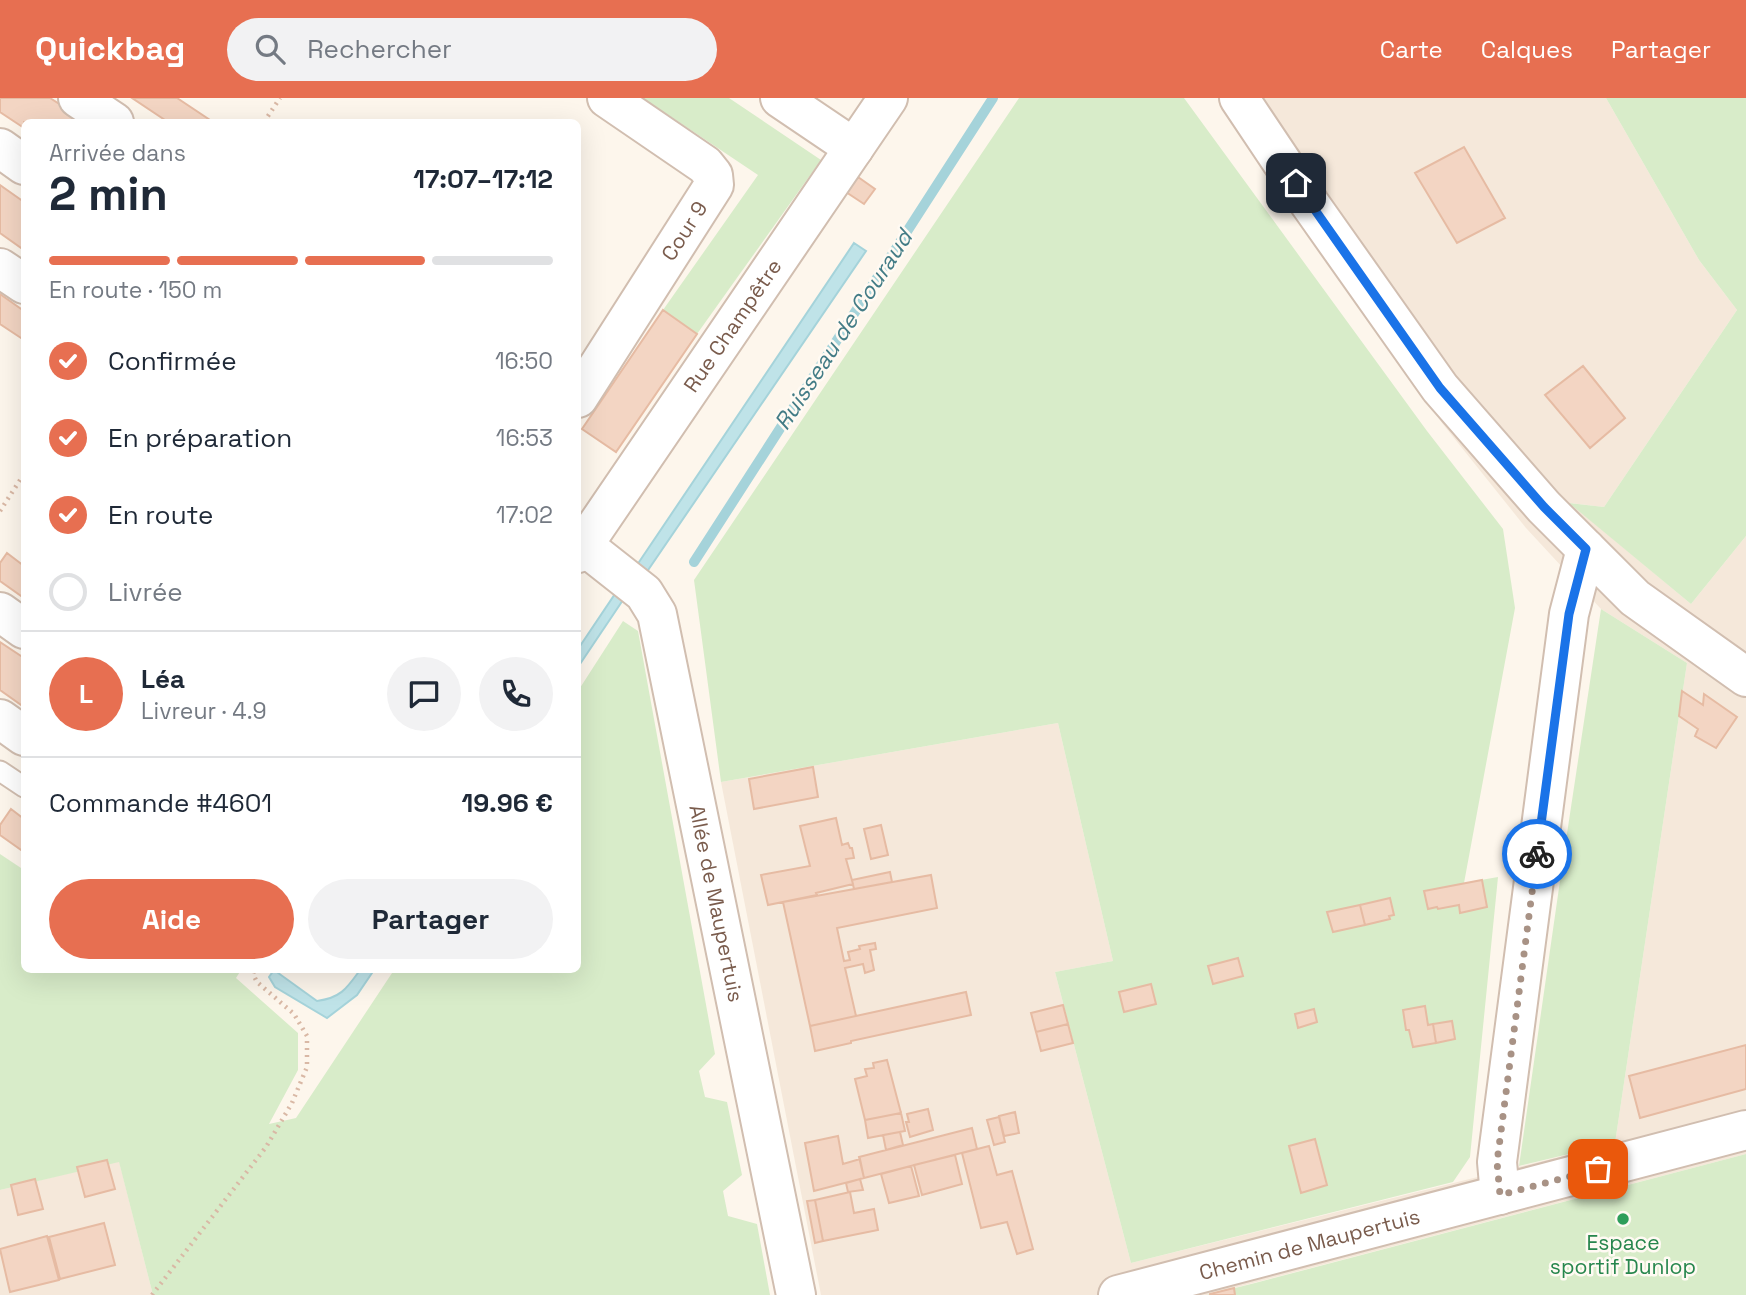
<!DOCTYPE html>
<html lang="fr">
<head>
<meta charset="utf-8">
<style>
	:root { --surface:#fff; --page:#f2f2f3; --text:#1f2937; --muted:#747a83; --line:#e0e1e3; --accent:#e76f51 }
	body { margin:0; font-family:"Space Grotesk",sans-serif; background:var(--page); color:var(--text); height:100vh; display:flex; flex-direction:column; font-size:26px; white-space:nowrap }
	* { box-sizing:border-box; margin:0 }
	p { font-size:23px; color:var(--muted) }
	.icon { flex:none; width:38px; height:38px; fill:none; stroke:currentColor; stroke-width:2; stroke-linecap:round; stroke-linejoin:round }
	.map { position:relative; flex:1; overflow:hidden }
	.drawer { position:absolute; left:21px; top:21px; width:560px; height:854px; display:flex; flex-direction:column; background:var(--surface); border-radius:10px; box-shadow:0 7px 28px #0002 }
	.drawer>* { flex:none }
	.pin { position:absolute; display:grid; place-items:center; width:60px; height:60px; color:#fff; margin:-30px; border-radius:14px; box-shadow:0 4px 10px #0006 }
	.courier { position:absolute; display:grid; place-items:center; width:70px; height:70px; margin:-35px; border:5px solid #1a73e8; border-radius:50%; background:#fff; color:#222; box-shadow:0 2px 9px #0007 }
	.headline em { font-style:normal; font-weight:600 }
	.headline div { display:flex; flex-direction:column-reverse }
	.headline { display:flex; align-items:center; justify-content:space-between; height:119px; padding:0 28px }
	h1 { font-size:46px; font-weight:600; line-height:52px }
	.bar { display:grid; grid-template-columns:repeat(4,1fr); gap:10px 7px; align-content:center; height:84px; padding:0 28px }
	.bar i { height:9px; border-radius:5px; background:var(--line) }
	.bar .on { background:var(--accent) }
	.bar p { grid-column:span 4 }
	.line { display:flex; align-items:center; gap:18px; padding:0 28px; border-top:2px solid var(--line) }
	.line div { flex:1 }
	.round { display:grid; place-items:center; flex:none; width:74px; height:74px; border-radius:37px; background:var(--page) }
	ol { padding:0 28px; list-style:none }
	li { display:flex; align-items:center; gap:21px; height:77px }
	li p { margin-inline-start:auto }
	li .icon { padding:7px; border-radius:50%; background:var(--accent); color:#fff; stroke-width:4 }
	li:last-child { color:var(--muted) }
	li i { width:38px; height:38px; border:4px solid var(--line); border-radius:50% }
	.action { display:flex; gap:14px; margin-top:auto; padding:14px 28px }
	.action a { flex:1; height:80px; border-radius:42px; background:var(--accent); color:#fff; font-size:28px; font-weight:600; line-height:80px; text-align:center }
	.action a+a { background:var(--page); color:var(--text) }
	header { display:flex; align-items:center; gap:42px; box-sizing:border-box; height:98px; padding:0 35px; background:var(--accent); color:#fff }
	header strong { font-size:33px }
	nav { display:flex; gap:38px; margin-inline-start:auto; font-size:24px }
	.search { width:490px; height:63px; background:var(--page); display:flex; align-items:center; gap:18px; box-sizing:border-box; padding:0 24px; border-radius:38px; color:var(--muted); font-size:26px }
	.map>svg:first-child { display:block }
	.residential { fill:#f5e8da }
	.green { fill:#d8ecc9 }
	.water { fill:#bfe3e8; stroke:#a5d3da; stroke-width:2 }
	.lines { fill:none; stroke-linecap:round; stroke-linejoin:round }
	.stream { stroke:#a5d3da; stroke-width:10 }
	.building { fill:#f3d5c3; stroke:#e6bba3; stroke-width:2 }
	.lane-casing { stroke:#d1beb0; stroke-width:23 }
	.street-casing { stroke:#d1beb0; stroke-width:42 }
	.path { stroke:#d9b8a5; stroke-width:4.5; stroke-dasharray:2 5; stroke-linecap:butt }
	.lane { stroke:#fff; stroke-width:19 }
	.street { stroke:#fff; stroke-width:38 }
	.done { stroke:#a89285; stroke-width:7; stroke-dasharray:0 12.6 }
	.route { stroke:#1a73e8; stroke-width:9 }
	.leisure-dot { fill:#2e9e5b; stroke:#fffaf3; stroke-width:2.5 }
	.labels { text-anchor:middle; stroke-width:5; stroke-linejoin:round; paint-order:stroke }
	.street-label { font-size:21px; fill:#7a5c4d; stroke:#fffaf3 }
	.leisure-label { font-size:21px; fill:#27864d; stroke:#fffaf3 }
	.water-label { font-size:23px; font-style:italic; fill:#437c86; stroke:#fffaf3 }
</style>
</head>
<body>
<header>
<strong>Quickbag</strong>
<div class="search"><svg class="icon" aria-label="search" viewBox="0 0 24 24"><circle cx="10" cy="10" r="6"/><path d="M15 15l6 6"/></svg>Rechercher</div>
<nav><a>Carte</a><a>Calques</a><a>Partager</a></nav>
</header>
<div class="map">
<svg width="1746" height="1197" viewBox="0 0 1746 1197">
	<rect width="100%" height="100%" fill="#fdf6ec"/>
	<!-- residential -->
	<path class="residential" d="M1218,0H1606L1699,162L1737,212L1604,409L1570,405L1691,506L1746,438V1056L1207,1197H821L721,684L1058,625L1113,863L1055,874L1131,1165L1615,1045L1687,565L1601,511L1526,430L1442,325L1282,98Z
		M119,1063L153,1197H0V1092Z"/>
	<!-- green -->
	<path class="green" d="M643,0H729L821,62L697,236L663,212L758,77Z
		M1019,0H1184L1427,333L1503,431L1515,510L1464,785L1498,779L1470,1059L1453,1084L1131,1165L1055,874L1113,863L1058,625L721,684L694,482Z
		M1606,0H1746V438L1691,506L1569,405L1604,409L1737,212L1699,162Z
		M1601,511L1687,565L1615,1045L1519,1068L1563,762Z
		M623,523L638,533L715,956L699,973L705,999L727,1004L742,1077L723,1093L728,1118L757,1126L770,1197H153L119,1064L0,1092V756L24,772V872H241L236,880L298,935V972L269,1026L296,1020L394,872H578V593Z
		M1746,1056V1197H1207L1255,1185Z"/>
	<!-- water -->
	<path class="water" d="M854,145L866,153L644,478L635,470Z
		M621,487L629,493L578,569V551Z
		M274,872L317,903C341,900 347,890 360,872H374L357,897L327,920L275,889L269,879Z"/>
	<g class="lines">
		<!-- stream -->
		<path class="stream" d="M694,464L993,0"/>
	</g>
	<!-- building -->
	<path class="building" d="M0,0H50L87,24H24V30L0,14Z
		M132,0H177L213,24H168Z
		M1464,49L1505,120L1457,145L1415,75Z
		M858,79L875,91L864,106L846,94Z
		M0,87L24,104V152L0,135Z
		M0,196L24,213V242L0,226Z
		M663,212L697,236L616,354L582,331Z
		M1583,268L1625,320L1590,350L1545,297Z
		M7,455L24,468V500L0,483V465Z
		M0,544L24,560V609L0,592Z
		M1682,593L1703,607L1704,596L1737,619L1716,650L1695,638L1698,631L1679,618Z
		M813,669L818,699L754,711L749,681Z
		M11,711L24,721V754L0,737V727Z
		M836,720L842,747L848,745L850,750H852L854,760L846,761L853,786L816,795L817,797L768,807L761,777L810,768L800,728Z
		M881,727L888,757L871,761L864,731Z
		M890,774L892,784L854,791L852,782Z
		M931,777L937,810L837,830L844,863L850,862L848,854L860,851L859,848L875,845L876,851L870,852L874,872L865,875L863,866L845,870L856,918L810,928L783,804Z
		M1482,782L1487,809L1460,815L1459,807L1438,811L1437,809L1428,811L1424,793Z
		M1390,800L1394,817L1389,818L1390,821L1365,827L1360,807Z
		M1360,807L1365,827L1333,834L1327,814Z
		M1238,860L1243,878L1213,886L1208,868Z
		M1151,886L1156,906L1124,914L1119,894Z
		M966,894L971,917L851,943V945L815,953L810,928Z
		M1063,907L1068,926L1036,934L1031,915Z
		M1425,908L1428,927L1433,926L1436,945L1413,949L1409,932H1406L1403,912Z
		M1314,911L1317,924L1298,930L1295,916Z
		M1452,923L1455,941L1436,945L1433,926Z
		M1068,926L1073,945L1041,953L1036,934Z
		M1746,947V991L1640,1020L1629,978Z
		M887,962L901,1015L865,1022L855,981L867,978L865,971L874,970L873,965Z
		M928,1011L933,1032L910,1039L906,1024H909L907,1016Z
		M1015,1014L1019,1035L1004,1038L999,1018Z
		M901,1015L905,1033L868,1040L865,1022Z
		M999,1019L1005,1044L994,1047L987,1022Z
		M972,1030L977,1051L864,1080L859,1059Z
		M900,1034L903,1047L886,1052L883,1037Z
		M838,1038L843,1066L860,1061L864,1080L814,1093L805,1045Z
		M1315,1041L1327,1087L1301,1095L1289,1048Z
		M989,1048L997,1077L1012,1073L1033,1151L1017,1156L1007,1124L981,1130L962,1055Z
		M955,1057L962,1086L922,1097L914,1067Z
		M107,1062L115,1091L85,1099L77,1069Z
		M911,1068L919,1098L889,1105L881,1076Z
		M35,1081L43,1111L18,1117L11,1087Z
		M860,1081L863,1092L848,1094L846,1085Z
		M850,1094L854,1115L874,1111L878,1132L823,1143L815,1102Z
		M815,1102L823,1143L815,1145L807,1103Z
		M104,1125L115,1167L60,1181L49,1139Z
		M47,1138L59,1182L10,1194L0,1151Z
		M1234,1190L1235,1197H1210V1196Z"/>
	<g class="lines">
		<!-- lane casing -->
		<g class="lane-casing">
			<path id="lane" d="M0,673L24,689"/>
		</g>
		<!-- street casing -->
		<g class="street-casing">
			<g id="street">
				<path d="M78,0L114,24"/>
				<path d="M780,0L854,50"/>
				<path d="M1239,0L1310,106L1440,290L1544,409L1635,500L1746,579"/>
				<path d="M0,50L24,67"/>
				<path d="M0,170L24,186"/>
				<path id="s1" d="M578,300L714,87L713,77L705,67L607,0"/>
				<path id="s2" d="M578,443L644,495L657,516L796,1197"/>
				<path id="s3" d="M578,455L888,0"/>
				<path d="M0,514L24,531"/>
				<path d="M0,621L24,638"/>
				<path d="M1500,1097L1497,1064L1569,516L1586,451"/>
				<path id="s4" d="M1118,1197L1746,1032"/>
			</g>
		</g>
		<!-- path -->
		<path class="path" d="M264,24L280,0
			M0,413L24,376
			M152,1197L266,1049L292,1005L307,969V938L294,916L257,884L253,876L254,872"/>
		<!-- lane -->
		<use href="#lane" class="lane"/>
		<!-- street -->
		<use href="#street" class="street"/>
	</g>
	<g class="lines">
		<!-- done -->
		<path class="done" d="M1537,756L1497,1064L1500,1097L1598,1071"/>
		<!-- route -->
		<path class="route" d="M1296,85L1440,290L1544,409L1586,451L1569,516L1537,756"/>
	</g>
	<!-- markers -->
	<circle class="leisure-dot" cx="1623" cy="1121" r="7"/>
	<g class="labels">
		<!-- street labels -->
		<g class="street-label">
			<text dy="7" stroke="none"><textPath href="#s1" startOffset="198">Cour 9</textPath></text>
			<text dy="7" stroke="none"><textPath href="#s3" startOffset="275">Rue Champêtre</textPath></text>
			<text dy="7" stroke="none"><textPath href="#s2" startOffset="404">Allée de Maupertuis</textPath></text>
			<text dy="7" stroke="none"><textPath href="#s4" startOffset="198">Chemin de Maupertuis</textPath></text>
		</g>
		<!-- leisure labels -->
		<g class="leisure-label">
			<text x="1623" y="1152">Espace<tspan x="1623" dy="24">sportif Dunlop</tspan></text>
		</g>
		<!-- water labels -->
		<g class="water-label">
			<text transform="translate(843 232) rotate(-57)" y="8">Ruisseau de Couraud</text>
		</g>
	</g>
</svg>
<div class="pin" style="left:1598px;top:1071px;background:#ea580c"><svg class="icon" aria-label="bag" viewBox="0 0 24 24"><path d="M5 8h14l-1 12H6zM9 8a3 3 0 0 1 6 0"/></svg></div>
<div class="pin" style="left:1296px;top:85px;background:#1f2937"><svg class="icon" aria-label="home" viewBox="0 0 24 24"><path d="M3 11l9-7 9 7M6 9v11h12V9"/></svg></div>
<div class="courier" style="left:1537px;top:756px"><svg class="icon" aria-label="bike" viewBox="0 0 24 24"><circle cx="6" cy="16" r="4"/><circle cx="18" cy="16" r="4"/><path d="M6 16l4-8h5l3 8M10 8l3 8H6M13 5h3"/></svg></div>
<section class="drawer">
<div class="headline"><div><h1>2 min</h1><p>Arrivée dans</p></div><em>17:07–17:12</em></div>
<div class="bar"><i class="on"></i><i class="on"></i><i class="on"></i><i></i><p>En route · 150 m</p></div>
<ol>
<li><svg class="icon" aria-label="check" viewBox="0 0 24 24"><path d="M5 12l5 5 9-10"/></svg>Confirmée<p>16:50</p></li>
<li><svg class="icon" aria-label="check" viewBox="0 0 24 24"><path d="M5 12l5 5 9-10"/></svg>En préparation<p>16:53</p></li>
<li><svg class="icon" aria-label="check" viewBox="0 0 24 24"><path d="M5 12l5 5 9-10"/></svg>En route<p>17:02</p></li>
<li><i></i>Livrée</li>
</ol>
<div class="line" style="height:126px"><b class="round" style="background:var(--accent);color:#fff">L</b><div><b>Léa</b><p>Livreur · 4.9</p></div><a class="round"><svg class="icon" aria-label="chat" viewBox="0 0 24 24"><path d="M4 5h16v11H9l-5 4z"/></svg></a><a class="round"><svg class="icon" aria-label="phone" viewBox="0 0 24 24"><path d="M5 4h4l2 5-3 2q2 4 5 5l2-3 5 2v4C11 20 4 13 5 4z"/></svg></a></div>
<div class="line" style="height:91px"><div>Commande #4601</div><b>19.96 €</b></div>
<div class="action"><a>Aide</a><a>Partager</a></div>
</section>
</div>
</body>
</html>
